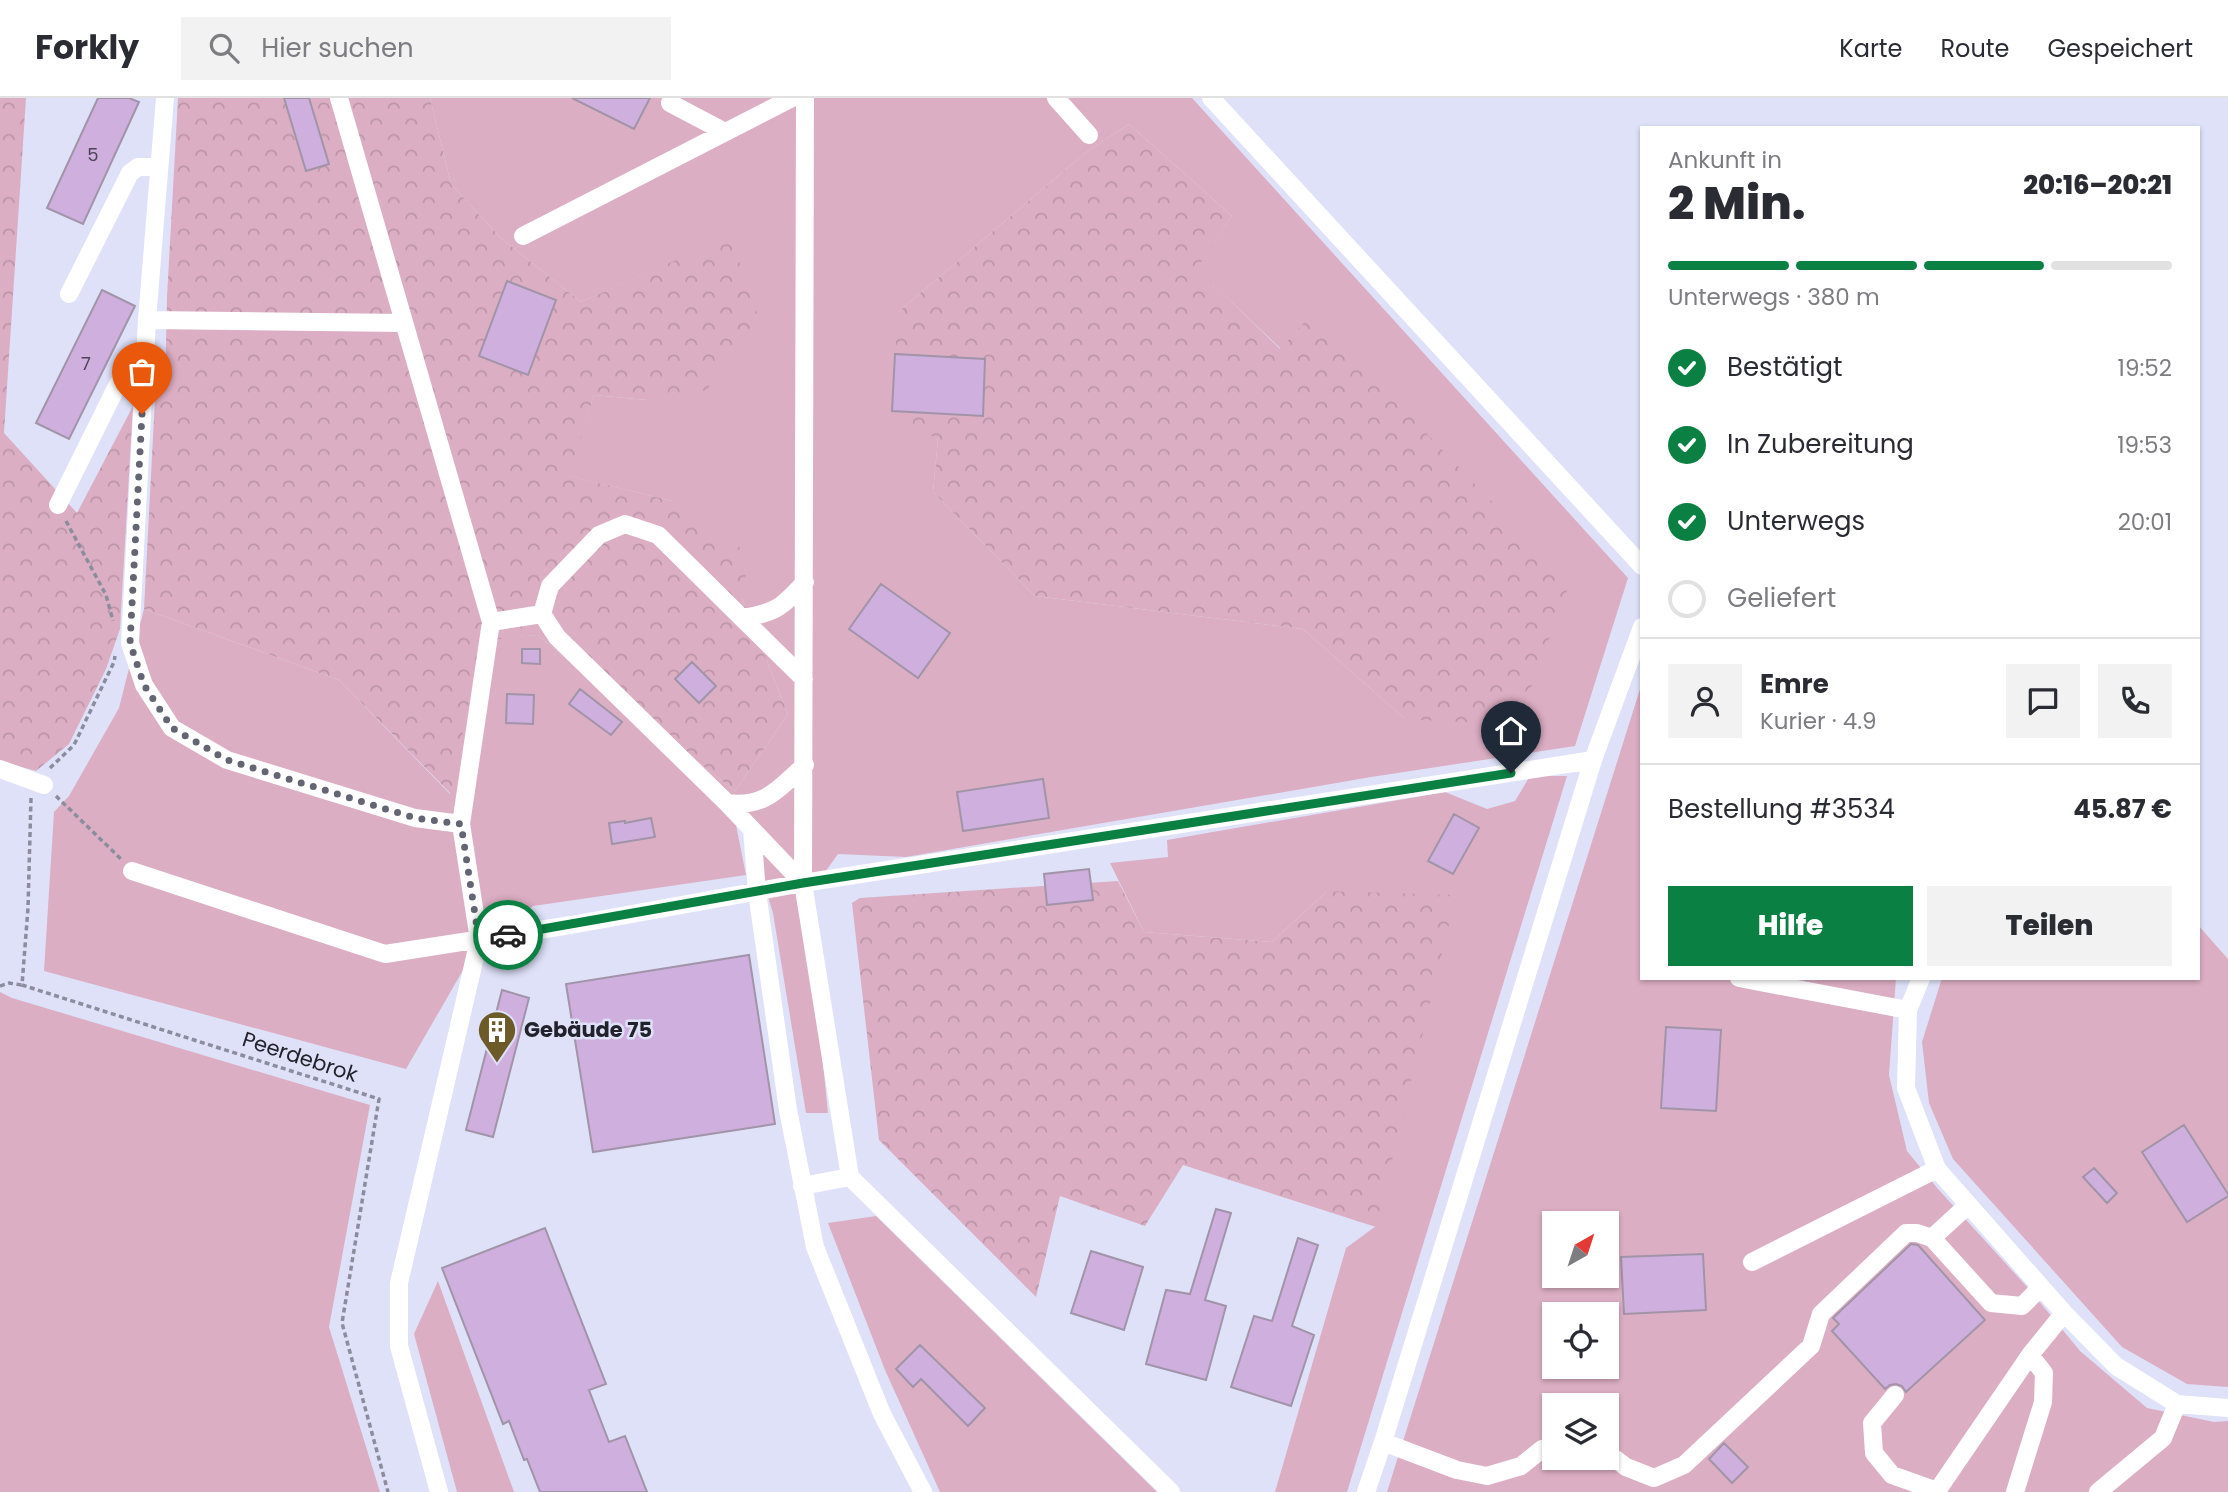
<!DOCTYPE html>
<html lang="de">
<head>
<meta charset="utf-8">
<style>
	:root { --surface:#fff; --page:#f2f2f3; --text:#2b2b33; --muted:#7c7c81; --line:#e1e1e2; --accent:#0b8043 }
	body { margin:0; font-family:Poppins,sans-serif; background:var(--page); color:var(--text); height:100vh; display:flex; flex-direction:column; font-size:26px; white-space:nowrap }
	* { box-sizing:border-box; margin:0 }
	p { font-size:23px; color:var(--muted) }
	.icon { flex:none; width:38px; height:38px; fill:none; stroke:currentColor; stroke-width:2; stroke-linecap:round; stroke-linejoin:round }
	.map { position:relative; flex:1; overflow:hidden }
	.drawer { position:absolute; left:1640px; top:28px; width:560px; height:854px; display:flex; flex-direction:column; background:var(--surface); border-radius:0px; box-shadow:0 2px 5px #0004 }
	.drawer>* { flex:none }
	.needle { width:46px; rotate:39deg }
	.buttons { position:absolute; left:1542px; top:1113px; display:grid; gap:14px }
	.buttons a { display:grid; place-items:center; width:77px; height:77px; border-radius:0px; background:var(--surface); box-shadow:0 2px 5px #0004; font-size:35px }
	.pin { position:absolute; display:grid; place-items:center; width:60px; height:60px; color:#fff; margin:-72px -30px; border-radius:50% 50% 50% 0; rotate:-45deg; box-shadow:0 0 7px #0007 }
	.pin .icon { rotate:45deg }
	.courier { position:absolute; display:grid; place-items:center; width:70px; height:70px; margin:-35px; border:5px solid #0b8043; border-radius:50%; background:#fff; color:#222; box-shadow:0 2px 9px #0007 }
	.summary em { font-style:normal; font-weight:800 }
	.summary div { display:flex; flex-direction:column-reverse }
	.summary { display:flex; align-items:center; justify-content:space-between; height:119px; padding:0 28px }
	h1 { font-size:46px; font-weight:800; line-height:52px }
	.bar { display:grid; grid-template-columns:repeat(4,1fr); gap:10px 7px; align-content:center; height:84px; padding:0 28px }
	.bar i { height:9px; border-radius:5px; background:var(--line) }
	.bar .selected { background:var(--accent) }
	.bar p { grid-column:span 4 }
	.line { display:flex; align-items:center; gap:18px; padding:0 28px; border-top:2px solid var(--line) }
	.line div { flex:1 }
	.round { display:grid; place-items:center; flex:none; width:74px; height:74px; border-radius:0px; background:var(--page) }
	ol { padding:0 28px; list-style:none }
	li { display:flex; align-items:center; gap:21px; height:77px }
	li p { margin-inline-start:auto }
	li .icon { padding:7px; border-radius:50%; background:var(--accent); color:#fff; stroke-width:4 }
	li:last-child { color:var(--muted) }
	li i { width:38px; height:38px; border:4px solid var(--line); border-radius:50% }
	.cta { display:flex; gap:14px; margin-top:auto; padding:14px 28px }
	.cta a { flex:1; height:80px; border-radius:0px; background:var(--accent); color:#fff; font-size:28px; font-weight:800; line-height:80px; text-align:center }
	.cta a+a { background:var(--page); color:var(--text) }
	header { display:flex; align-items:center; gap:42px; box-sizing:border-box; height:98px; padding:0 35px; background:var(--surface); border-bottom:2px solid var(--line) }
	header strong { font-size:33px }
	nav { display:flex; gap:38px; margin-inline-start:auto; font-size:24px }
	.search { width:490px; height:63px; background:var(--page); display:flex; align-items:center; gap:18px; box-sizing:border-box; padding:0 24px; border-radius:0px; color:var(--muted); font-size:26px }
	.map>svg:first-child { display:block }
	.grass { fill:#dcaec3; fill-rule:evenodd }
	.forest { fill:url(#forest-crowns) }
	.building { fill:#cfafdd; stroke:#a294a8; stroke-width:2 }
	.lines { fill:none; stroke-linecap:round; stroke-linejoin:round }
	.path { stroke:#8b8d9e; stroke-width:3.5; stroke-dasharray:5 3.5; stroke-linecap:butt }
	.minor { stroke:#fff; stroke-width:18 }
	.done { stroke:#636573; stroke-width:7; stroke-dasharray:0 12.6 }
	.route { stroke:#0b8043; stroke-width:9 }
	.labels { text-anchor:middle; stroke-width:5; stroke-linejoin:round; paint-order:stroke }
	.number-label { font-size:18px; fill:#4c4558 }
	.poi-label { font-size:21px; font-weight:bold; fill:#21222b; stroke:#dee1f8; text-anchor:start }
	.street-label { font-size:21px; fill:#21222b; stroke:#dee1f8 }
</style>
</head>
<body>
<header>
<strong>Forkly</strong>
<div class="search"><svg class="icon" aria-label="search" viewBox="0 0 24 24"><circle cx="10" cy="10" r="6"/><path d="M15 15l6 6"/></svg>Hier suchen</div>
<nav><a>Karte</a><a>Route</a><a>Gespeichert</a></nav>
</header>
<div class="map">
<svg width="2228" height="1394" viewBox="0 0 2228 1394">
	<defs>
		<pattern id="forest-crowns" width="20" height="18" patternUnits="userSpaceOnUse" patternTransform="scale(1.75)"><rect width="20" height="18" fill="#dcaec3"/><path d="M2 6a3 3 0 1 1 6 0M12 15a3 3 0 1 1 6 0" fill="none" stroke="#bc95a8"/></pattern>
	</defs>
	<rect width="100%" height="100%" fill="#dee1f8"/>
	<!-- grass -->
	<path class="grass" d="M430,0H1192L1628,480L1575,648L1371,679L906,759L838,756L806,801L828,1015H806L773,815L736,697V727L746,777L533,808L466,867L406,971L44,873L54,714L69,698L119,610L144,511L339,582L450,696L481,542L537,537L735,693L788,616L742,500L673,403L568,378L594,297L647,302L730,139L581,204L501,140L451,86ZM1129,26L1232,118L1196,170L1281,251L1312,217L1405,621L1303,531L1035,498L933,394L938,340L897,215L1085,55Z
		M1641,588L1642,880H1896L1889,977L1907,1053L1938,1091L2028,1190L2080,1253L2147,1310L2214,1324L2228,1323V1394H1387ZM1554,1125H1606V1178H1554ZM1554,1216H1606V1269H1554ZM1554,1307H1606V1360H1554Z
		M1530,678H1567L1347,1394H1275L1346,1150L1376,1128L1327,793L1272,844L1144,834L1110,765L1168,759L1167,742L1445,694L1487,711L1515,703Z
		M2198,827L2228,861V1289L2187,1286L2122,1249L1953,1061L1929,1005L1922,944L1942,880H2198Z
		M0,894L12,900L370,1007L329,1229L380,1394H0Z
		M876,1118L1157,1394H940L885,1272L828,1125Z
		M438,1183L514,1394H457L414,1236Z"/>
	<!-- forest -->
	<path class="forest" d="M0,0H26L4,335L77,415L133,308L120,531L106,571L69,646L36,673L0,663Z
		M178,0H430L451,86L501,140L581,204L730,138L758,218L707,292L647,302L594,297L569,378L673,403L749,456L742,500L788,616L735,693L537,537L481,543L451,696L339,582L144,511L155,301L165,293L167,199Z
		M1129,26L1232,118L1197,170L1280,251L1312,216L1570,485L1517,627L1405,621L1303,531L1035,498L933,394L938,340L893,325L897,215L1085,55Z
		M1118,783L1144,834L1272,844L1327,793L1456,797L1376,1129L1183,1067L1145,1128L1060,1098L1036,1199L879,1042L852,805L860,800Z"/>
	<!-- building -->
	<path class="building" d="M98,0H129L139,4L83,126L47,110Z
		M284,0H309L329,66L306,73Z
		M572,0H650L634,31Z
		M507,183L556,202L528,277L479,258Z
		M102,192L135,208L69,341L36,325Z
		M895,256L985,261L983,318L892,313Z
		M881,486L950,535L918,580L849,531Z
		M522,551H540V566L522,565Z
		M692,564L716,588L699,605L675,581Z
		M580,591L622,624L611,637L569,606Z
		M507,596L534,597L533,626L506,625Z
		M1043,681L1049,720L963,733L957,694Z
		M1454,716L1479,730L1453,776L1428,763Z
		M651,720L655,739L612,746L609,725L625,723V725Z
		M1089,771L1093,802L1047,807L1044,776Z
		M749,857L775,1026L593,1054L566,886Z
		M502,892L529,900L493,1039L466,1032Z
		M1666,929L1721,932L1716,1013L1661,1010Z
		M2184,1027L2228,1096V1098L2187,1124L2142,1054Z
		M2094,1070L2117,1095L2107,1105L2083,1079Z
		M1216,1111L1231,1115L1205,1202L1226,1208L1206,1282L1146,1266L1166,1192L1190,1196Z
		M545,1130L606,1286L589,1292L609,1344L625,1338L647,1394H540L527,1361L524,1362L509,1323L503,1326L442,1170Z
		M1298,1140L1318,1147L1292,1228L1314,1237L1291,1308L1231,1289L1254,1218L1272,1223Z
		M1911,1146L1918,1147L1985,1222L1906,1294L1902,1288L1896,1286L1890,1287L1885,1291L1832,1233L1839,1226L1833,1220Z
		M1091,1153L1143,1169L1124,1232L1071,1215Z
		M1703,1156L1706,1212L1624,1216L1621,1159Z
		M920,1247L985,1310L968,1328L921,1281L913,1289L896,1271Z
		M1724,1345L1748,1369L1732,1385L1709,1361Z"/>
	<g class="lines">
		<!-- path -->
		<path class="path" d="M66,423L106,497L113,523
			M50,670L74,647L114,564L115,558
			M56,698L121,761
			M31,700L28,810L22,887L379,1001L342,1225L388,1394
			M0,888L9,885L22,887"/>
		<!-- minor -->
		<path class="minor" d="M165,0L147,222L130,545L144,587L172,630L227,662L415,720L461,726
			M339,0L491,524L461,726L479,842L399,1185V1248L439,1394
			M805,0L803,785L850,1079L1171,1394
			M1056,0L1089,37
			M1211,0L1642,468
			M670,5L725,34
			M523,138L792,0
			M69,196L130,75L138,69H158
			M147,222L404,225
			M58,407L118,286L143,288
			M805,484C782,509 776,515 742,520L658,437L625,426L599,437L550,488L542,516L557,539L727,705C765,710 778,691 805,667
			M742,520L804,581
			M491,524L542,516
			M0,671L44,687
			M727,705L803,785
			M752,731L757,794L788,1012L815,1149L882,1316L923,1394
			M132,773L385,856L571,827L803,785L1593,662
			M1739,880L1908,912
			M1921,880L1908,912L1906,990L1937,1071L2064,1215L2116,1268L2177,1306L2228,1310
			M802,1088L850,1079
			M1968,1107L1932,1140L1991,1205L2022,1208L2041,1189
			M1752,1164L1937,1071
			M1895,1297L1872,1325L1874,1355L1892,1377L1937,1393L2030,1257L2064,1215
			M1383,1344L1457,1372L1487,1378L1521,1368L1542,1351L1554,1348
			M1606,1354L1626,1369L1654,1380L1684,1367L1811,1248L1821,1216L1906,1135H1917L1932,1140
			M1366,1394L1383,1344L1593,662L1642,529
			M2015,1394L2043,1304L2044,1275L2030,1257
			M2098,1394L2163,1340L2177,1306"/>
	</g>
	<g class="lines">
		<!-- done -->
		<path class="done" d="M142,316L130,545L144,587L172,630L227,662L415,720L461,726L479,842L508,837"/>
		<!-- route -->
		<path class="route" d="M508,837L803,785L1511,675"/>
	</g>
	<!-- icons -->
	<defs>
		<g id="building-pin" transform="scale(2.0125)"><path d="M0 17L-7.5 6A9.5 9.5 0 1 1 7.5 6Z" fill="#6c5b29" stroke="#dee1f8"/><path d="M-4-6H4V6H1V3H-1V6H-4ZM-2.5-4.3h1.7v1.8h-1.7ZM.8-4.3h1.7v1.8H.8ZM-2.5-1h1.7V.8h-1.7ZM.8-1h1.7V.8H.8Z" fill="#fff"/></g>
	</defs>
	<g fill-rule="evenodd">
		<use href="#building-pin" x="497" y="932"/>
	</g>
	<g class="labels">
		<!-- number labels -->
		<g class="number-label">
			<text x="93" y="63">5</text>
			<text x="86" y="272">7</text>
		</g>
		<!-- poi labels -->
		<g class="poi-label">
			<text x="524" y="939">Gebäude 75</text>
		</g>
		<!-- street labels -->
		<g class="street-label">
			<text transform="translate(300 959) rotate(18)" y="7">Peerdebrok</text>
		</g>
	</g>
</svg>
<div class="buttons">
<a><svg class="needle" viewBox="-14 -14 28 28"><path d="M0-13l5 13h-10z" fill="#e53935"/><path d="M0 13l5-13h-10z" fill="#7c7c81"/></svg></a>
<a><svg class="icon" aria-label="locate" viewBox="0 0 24 24"><circle cx="12" cy="12" r="6"/><path d="M12 2v4M12 18v4M2 12h4M18 12h4"/></svg></a>
<a><svg class="icon" aria-label="layers" viewBox="0 0 24 24"><path d="M12 4l9 5-9 5-9-5zM3 14l9 5 9-5"/></svg></a>
</div>
<div class="pin" style="left:142px;top:316px;background:#ea580c"><svg class="icon" aria-label="bag" viewBox="0 0 24 24"><path d="M5 8h14l-1 12H6zM9 8a3 3 0 0 1 6 0"/></svg></div>
<div class="pin" style="left:1511px;top:675px;background:#1f2937"><svg class="icon" aria-label="home" viewBox="0 0 24 24"><path d="M3 11l9-7 9 7M6 9v11h12V9"/></svg></div>
<div class="courier" style="left:508px;top:837px"><svg class="icon" aria-label="car" viewBox="0 0 24 24"><path d="M5 17H2v-5l4-1 3-4h7l3 4 3 1v5h-3M9 17h6M6 11h13"/><circle cx="7" cy="17" r="2"/><circle cx="17" cy="17" r="2"/></svg></div>
<section class="drawer">
<div class="summary"><div><h1>2 Min.</h1><p>Ankunft in</p></div><em>20:16–20:21</em></div>
<div class="bar"><i class="selected"></i><i class="selected"></i><i class="selected"></i><i></i><p>Unterwegs · 380 m</p></div>
<ol>
<li><svg class="icon" aria-label="check" viewBox="0 0 24 24"><path d="M5 12l5 5 9-10"/></svg>Bestätigt<p>19:52</p></li>
<li><svg class="icon" aria-label="check" viewBox="0 0 24 24"><path d="M5 12l5 5 9-10"/></svg>In Zubereitung<p>19:53</p></li>
<li><svg class="icon" aria-label="check" viewBox="0 0 24 24"><path d="M5 12l5 5 9-10"/></svg>Unterwegs<p>20:01</p></li>
<li><i></i>Geliefert</li>
</ol>
<div class="line" style="height:126px"><a class="round"><svg class="icon" aria-label="person" viewBox="0 0 24 24"><circle cx="12" cy="8" r="4"/><path d="M4 21q1-7 8-7t8 7"/></svg></a><div><b>Emre</b><p>Kurier · 4.9</p></div><a class="round"><svg class="icon" aria-label="chat" viewBox="0 0 24 24"><path d="M4 5h16v11H9l-5 4z"/></svg></a><a class="round"><svg class="icon" aria-label="phone" viewBox="0 0 24 24"><path d="M5 4h4l2 5-3 2q2 4 5 5l2-3 5 2v4C11 20 4 13 5 4z"/></svg></a></div>
<div class="line" style="height:91px"><div>Bestellung #3534</div><b>45.87 €</b></div>
<div class="cta"><a>Hilfe</a><a>Teilen</a></div>
</section>
</div>
</body>
</html>
